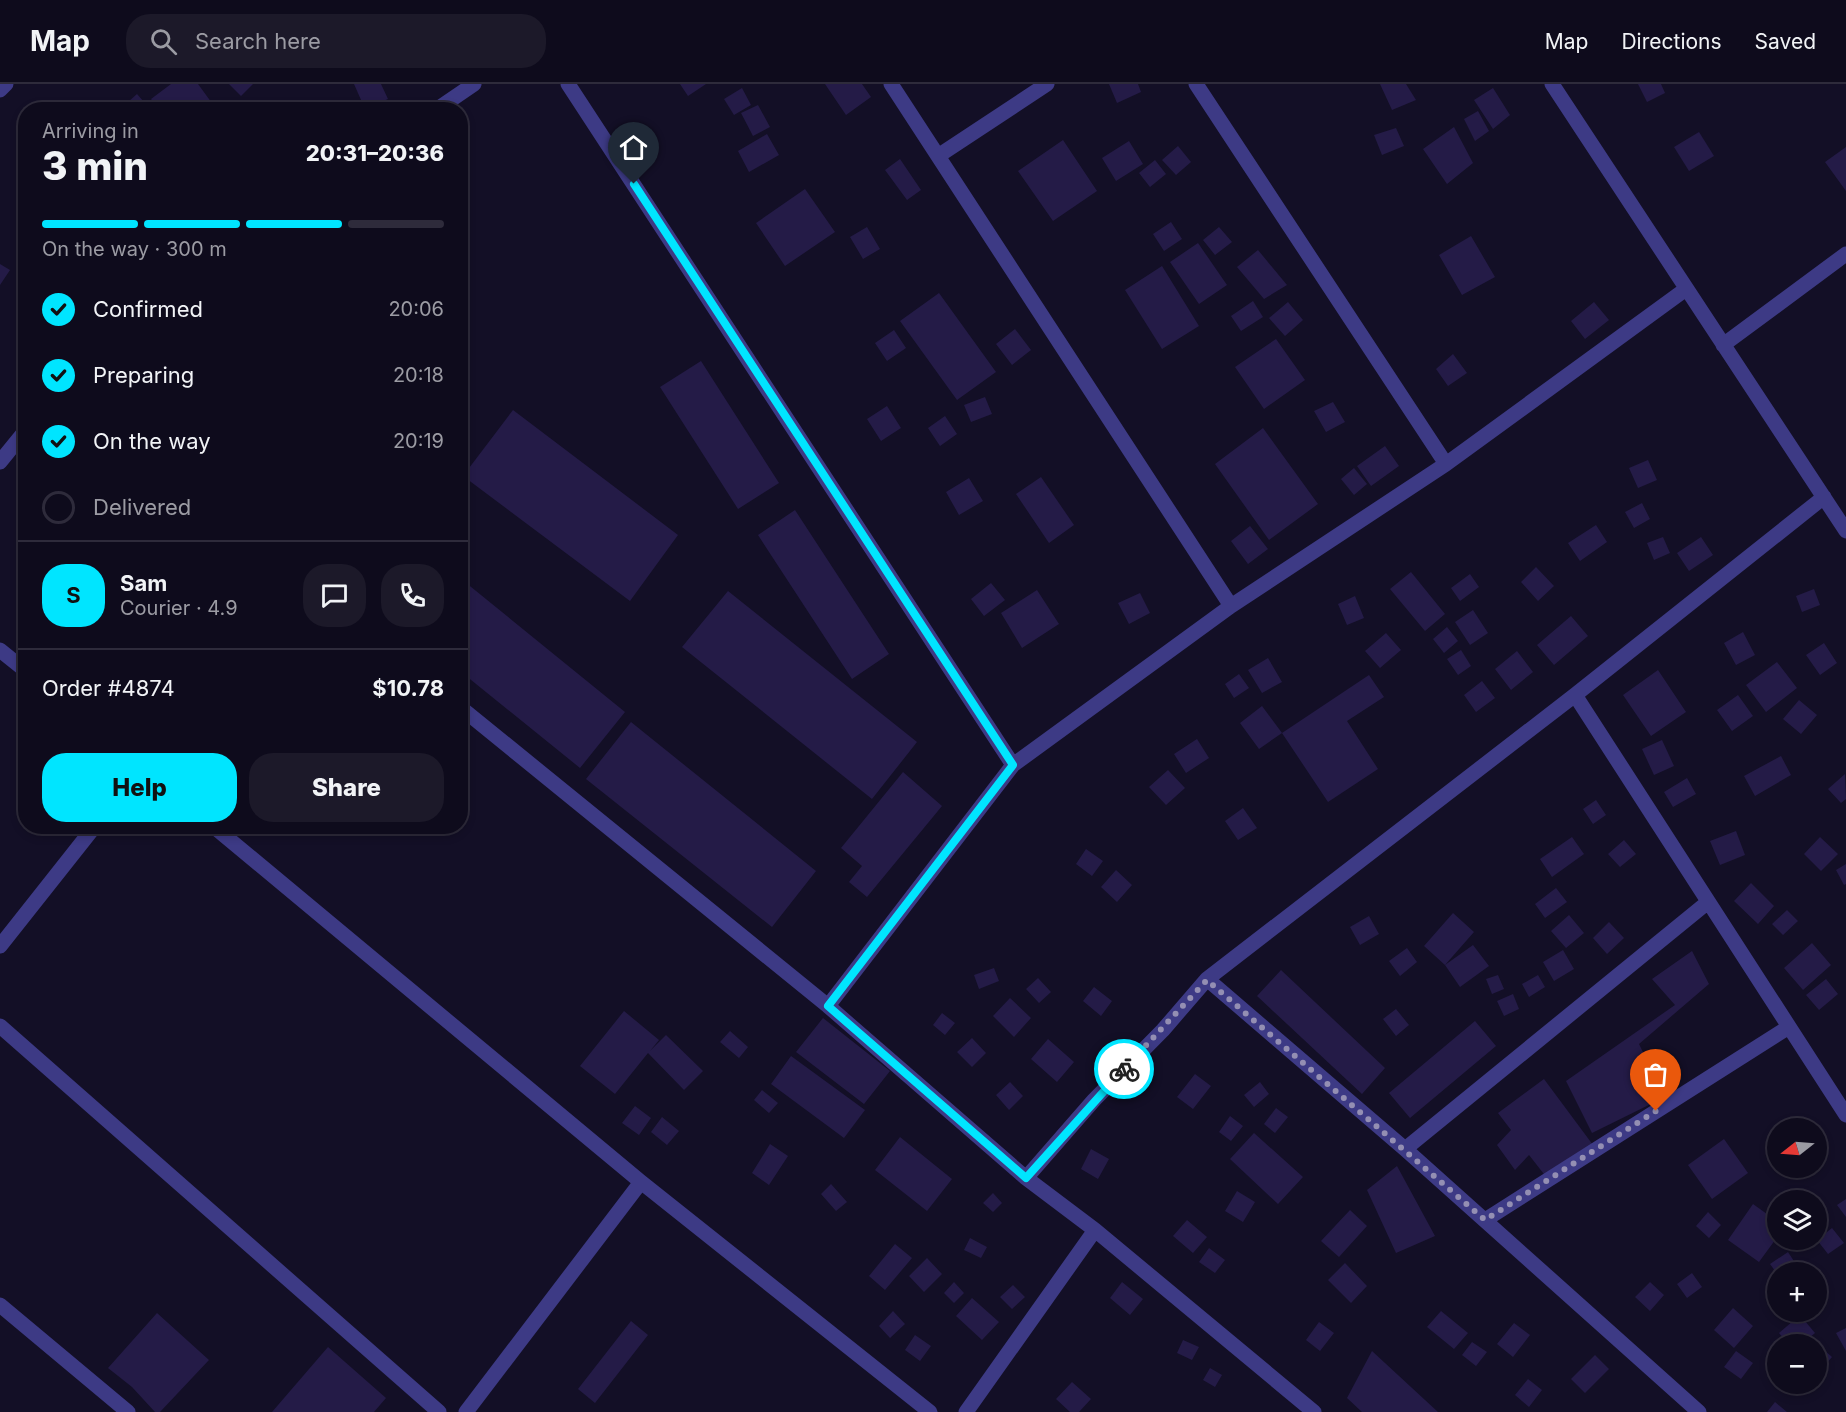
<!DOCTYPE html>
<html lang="en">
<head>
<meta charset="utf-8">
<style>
	:root { --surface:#0e0b1c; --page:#1c1929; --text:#f1f3f6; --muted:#9b9ba3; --line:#2e2b3b; --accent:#00e5ff }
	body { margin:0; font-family:Inter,sans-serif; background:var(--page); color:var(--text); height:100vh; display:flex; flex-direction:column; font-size:22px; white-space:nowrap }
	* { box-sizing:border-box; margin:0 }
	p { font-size:20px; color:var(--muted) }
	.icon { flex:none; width:33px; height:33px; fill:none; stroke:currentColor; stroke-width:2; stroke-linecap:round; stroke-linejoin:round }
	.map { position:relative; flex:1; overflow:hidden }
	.drawer { position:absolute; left:18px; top:18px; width:450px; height:732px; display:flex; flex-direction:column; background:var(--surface); border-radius:24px; box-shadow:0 3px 9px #0003,0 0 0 2px var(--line) }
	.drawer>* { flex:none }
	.needle { width:39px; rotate:253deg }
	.buttons { position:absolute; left:1767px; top:1034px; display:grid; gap:12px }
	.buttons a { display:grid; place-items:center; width:60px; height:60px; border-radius:50%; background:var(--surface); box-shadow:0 3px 9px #0003,0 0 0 2px var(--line); font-size:30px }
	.pin { position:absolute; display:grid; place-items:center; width:51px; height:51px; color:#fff; margin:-62px -26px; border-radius:50% 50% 50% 0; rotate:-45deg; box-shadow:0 0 6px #0007 }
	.pin .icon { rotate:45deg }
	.courier { position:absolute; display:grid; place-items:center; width:60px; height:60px; margin:-30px; border:4px solid #00e5ff; border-radius:50%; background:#fff; color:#222; box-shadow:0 2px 8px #0007 }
	.head em { font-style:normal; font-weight:800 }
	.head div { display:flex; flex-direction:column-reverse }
	.head { display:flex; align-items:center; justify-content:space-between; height:102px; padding:0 24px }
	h1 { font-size:39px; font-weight:800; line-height:45px }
	.bar { display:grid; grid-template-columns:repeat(4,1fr); gap:9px 6px; align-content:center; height:72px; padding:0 24px }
	.bar i { height:8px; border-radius:4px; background:var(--line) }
	.bar .active { background:var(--accent) }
	.bar p { grid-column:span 4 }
	.line { display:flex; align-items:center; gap:15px; padding:0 24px; border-top:2px solid var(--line) }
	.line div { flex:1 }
	.round { display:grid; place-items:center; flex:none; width:63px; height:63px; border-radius:24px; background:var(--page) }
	ol { padding:0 24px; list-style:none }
	li { display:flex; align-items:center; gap:18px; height:66px }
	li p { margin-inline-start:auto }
	li .icon { padding:6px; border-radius:50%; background:var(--accent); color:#111; stroke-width:4 }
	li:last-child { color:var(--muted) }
	li i { width:33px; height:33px; border:3px solid var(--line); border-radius:50% }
	.action { display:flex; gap:12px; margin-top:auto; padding:12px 24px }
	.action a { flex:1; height:69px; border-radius:24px; background:var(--accent); color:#111; font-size:24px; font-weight:800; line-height:69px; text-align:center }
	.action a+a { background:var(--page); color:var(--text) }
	header { display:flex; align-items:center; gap:36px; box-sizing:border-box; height:84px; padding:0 30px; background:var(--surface); border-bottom:2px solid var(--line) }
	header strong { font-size:28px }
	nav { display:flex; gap:33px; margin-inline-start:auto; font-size:21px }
	.search { width:420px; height:54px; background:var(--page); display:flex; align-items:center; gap:15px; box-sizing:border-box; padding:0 21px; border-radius:24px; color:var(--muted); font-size:22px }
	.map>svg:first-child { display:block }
	.building { fill:#241b47 }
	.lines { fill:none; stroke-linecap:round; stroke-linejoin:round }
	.minor { stroke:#3d3a85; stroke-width:15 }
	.done { stroke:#948fb3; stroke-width:6; stroke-dasharray:0 10.8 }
	.route { stroke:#00e5ff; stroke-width:8 }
</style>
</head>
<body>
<header>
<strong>Map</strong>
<div class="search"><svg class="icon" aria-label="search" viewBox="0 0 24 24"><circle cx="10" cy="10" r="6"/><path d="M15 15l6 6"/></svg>Search here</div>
<nav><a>Map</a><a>Directions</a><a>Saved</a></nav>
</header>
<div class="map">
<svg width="1846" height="1328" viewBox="0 0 1846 1328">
	<rect width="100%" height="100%" fill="#130f26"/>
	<!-- building -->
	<path class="building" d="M171,0H198L217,26H159L151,15Z
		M229,0H253L241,12Z
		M354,0H381L388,15L365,25Z
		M680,0H706L688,12Z
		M825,0H862L871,13L846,31Z
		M1109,0H1138L1141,8L1117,19Z
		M1380,0H1406L1416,16L1392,26Z
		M1638,0H1661L1665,9L1647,18Z
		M742,4L751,21L734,31L724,15Z
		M1493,4L1510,31L1493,45L1474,16Z
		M137,10L151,26H119Z
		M758,21L770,43L753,52L741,29Z
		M1478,27L1489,47L1475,57L1464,35Z
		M1454,43L1473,79L1447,100L1423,65Z
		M1396,44L1404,62L1382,71L1374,51Z
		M1699,48L1714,72L1689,87L1674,63Z
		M767,50L779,71L749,88L738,67Z
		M1063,56L1097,107L1053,137L1018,87Z
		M1129,57L1143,80L1116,97L1102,74Z
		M1178,62L1191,78L1176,91L1162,76Z
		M1846,63V107L1825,78Z
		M900,75L921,106L907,116L885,86Z
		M1155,76L1166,90L1150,103L1139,89Z
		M805,105L835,148L785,182L756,139Z
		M1171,138L1182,155L1164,167L1153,150Z
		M867,143L880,165L863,175L850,153Z
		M1219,143L1232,158L1215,171L1203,156Z
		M1471,152L1495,193L1462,211L1439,171Z
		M1198,159L1227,201L1199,220L1170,178Z
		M1258,166L1287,201L1264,215L1237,183Z
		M0,180L10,186L0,201Z
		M1162,182L1199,242L1162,265L1125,206Z
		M939,209L996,288L957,316L900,237Z
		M1253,217L1263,233L1241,247L1231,232Z
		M1288,218L1303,236L1285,252L1269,234Z
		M1594,218L1609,236L1585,255L1571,237Z
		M1015,245L1031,266L1012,281L996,260Z
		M894,246L906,264L887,277L875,259Z
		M1276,255L1305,296L1264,325L1235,283Z
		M1453,270L1467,289L1448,302L1436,285Z
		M701,277L779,399L738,425L660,303Z
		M985,313L992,330L971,338L964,321Z
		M1333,318L1345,338L1326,348L1314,327Z
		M887,322L901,344L881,357L867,335Z
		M513,326L678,451L630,517L463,392Z
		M945,332L957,350L940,362L928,344Z
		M1263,344L1318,420L1269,456L1215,380Z
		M1385,362L1399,382L1371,402L1357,382Z
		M1648,376L1657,396L1638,404L1629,384Z
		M1354,384L1367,400L1354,411L1341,395Z
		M1041,393L1074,441L1049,459L1016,410Z
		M969,394L983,417L959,431L946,408Z
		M1642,419L1650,435L1634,444L1625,428Z
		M795,426L889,570L852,595L758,451Z
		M1596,441L1607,458L1580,477L1568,459Z
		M1250,442L1268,465L1248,480L1231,457Z
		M1663,453L1670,469L1654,476L1647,459Z
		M1701,453L1713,471L1689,487L1677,469Z
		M1536,483L1554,502L1538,517L1521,498Z
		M1411,488L1445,530L1425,547L1390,505Z
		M1470,490L1479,503L1460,517L1451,504Z
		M460,494L625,628L580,684L460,587Z
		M991,499L1005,516L984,532L971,515Z
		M1814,505L1820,521L1802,528L1796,512Z
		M1037,506L1059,540L1022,564L1001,529Z
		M728,507L917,658L872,715L682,563Z
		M1140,509L1150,529L1129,540L1118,519Z
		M1355,512L1364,534L1347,541L1338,520Z
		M1473,526L1488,549L1470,561L1455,538Z
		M1571,532L1588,552L1554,581L1537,561Z
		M1447,543L1458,557L1444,569L1433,555Z
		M1743,548L1755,571L1736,581L1724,559Z
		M1386,549L1401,566L1380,584L1365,567Z
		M1824,559L1837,579L1820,591L1806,571Z
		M1461,566L1471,582L1458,591L1447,575Z
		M1517,567L1533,588L1511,606L1495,585Z
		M1268,574L1282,598L1262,609L1248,586Z
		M1777,578L1797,604L1766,628L1746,601Z
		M1658,586L1686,628L1651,652L1623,611Z
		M1239,590L1249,604L1234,614L1225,600Z
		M1369,591L1384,613L1347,637L1378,685L1328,718L1282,649Z
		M1482,597L1495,614L1476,628L1464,611Z
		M1738,611L1753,632L1732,647L1717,626Z
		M1799,616L1817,631L1801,650L1783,635Z
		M1262,622L1282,649L1259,665L1240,639Z
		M631,638L816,787L772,843L586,695Z
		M1197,655L1209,674L1186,689L1174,670Z
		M1662,656L1674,682L1654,691L1642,665Z
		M1781,672L1791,691L1755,712L1744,692Z
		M1168,686L1185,704L1166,721L1149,703Z
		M903,688L942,722L867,813L849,798L862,782L841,764Z
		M1845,690L1846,715L1841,719L1828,705Z
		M1687,694L1696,710L1673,723L1664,708Z
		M1596,716L1606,731L1593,740L1583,725Z
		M1243,724L1257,744L1238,756L1225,737Z
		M1736,747L1745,771L1720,781L1710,757Z
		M1572,753L1584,770L1552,793L1540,775Z
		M1820,753L1838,770L1821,787L1804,770Z
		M1624,756L1636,770L1620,783L1608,770Z
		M1086,765L1103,777L1092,792L1076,780Z
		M1846,780V800L1844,801L1836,786Z
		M1116,786L1132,801L1117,818L1101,803Z
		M1751,799L1774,822L1758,840L1734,817Z
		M1556,804L1567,818L1545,834L1535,820Z
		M1787,826L1798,837L1783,851L1772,840Z
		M1453,829L1474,848L1445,881L1473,861L1489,882L1460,903L1445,881L1424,862Z
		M1569,831L1584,849L1566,864L1551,847Z
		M1369,832L1379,850L1360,861L1350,843Z
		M1609,838L1624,854L1607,870L1593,854Z
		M1812,859L1831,881L1803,906L1784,884Z
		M1407,864L1417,878L1400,892L1389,877Z
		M1563,866L1574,885L1554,897L1543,878Z
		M1692,867L1709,900L1639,960L1665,1013L1592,1049L1566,997L1675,921L1652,895Z
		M994,884L999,897L979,905L974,891Z
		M1281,886L1385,984L1362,1010L1257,912Z
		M1498,891L1504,905L1492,910L1486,895Z
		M1538,891L1545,903L1529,913L1522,900Z
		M1038,894L1051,908L1039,919L1026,905Z
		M1826,895L1838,910L1819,926L1806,911Z
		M1094,903L1112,917L1101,932L1083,917Z
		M1513,910L1519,925L1504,932L1497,917Z
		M1010,914L1031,934L1014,953L993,932Z
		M1396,925L1409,941L1396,952L1383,935Z
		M624,927L659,956L650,967L666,951L703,987L684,1006L648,969L615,1010L580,982Z
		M942,929L955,939L945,951L933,941Z
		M823,934L890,987L864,1020L796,968Z
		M1475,937L1496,962L1410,1034L1389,1009Z
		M730,947L748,963L739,974L720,958Z
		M972,954L986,969L972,983L957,968Z
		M1048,955L1074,978L1057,998L1031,975Z
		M791,972L865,1026L844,1054L771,1000Z
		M1195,990L1211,1002L1193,1025L1177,1013Z
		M1544,995L1593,1061L1547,1094L1529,1071L1515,1086L1497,1061L1511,1046L1498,1029Z
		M1010,998L1023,1012L1009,1026L996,1011Z
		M1260,998L1269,1010L1254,1023L1244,1011Z
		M762,1006L778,1019L769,1029L754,1016Z
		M635,1022L651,1034L639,1051L622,1039Z
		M1276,1024L1288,1033L1275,1049L1264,1040Z
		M1230,1032L1243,1042L1231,1057L1219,1048Z
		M662,1033L679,1047L667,1061L651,1048Z
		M1254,1049L1303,1093L1278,1120L1230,1075Z
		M900,1053L952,1095L927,1127L875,1086Z
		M1724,1055L1748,1089L1712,1115L1688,1081Z
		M770,1060L788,1072L769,1101L752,1089Z
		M1091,1065L1109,1075L1098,1095L1081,1085Z
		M1397,1082L1435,1152L1396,1169L1367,1106Z
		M831,1100L847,1118L836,1127L821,1110Z
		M1237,1107L1255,1118L1243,1138L1225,1127Z
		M993,1109L1002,1119L993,1128L983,1119Z
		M1846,1115V1133L1837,1121Z
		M1753,1120L1778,1138V1152L1759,1178L1728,1156Z
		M1350,1126L1367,1142L1339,1173L1321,1157Z
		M1708,1128L1721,1141L1709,1154L1696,1142Z
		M1187,1136L1207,1153L1193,1169L1173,1152Z
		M1832,1144L1844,1159L1828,1170L1817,1156Z
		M970,1154L987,1163L981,1174L964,1166Z
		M895,1160L912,1174L885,1206L869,1192Z
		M1209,1164L1225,1176L1215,1189L1199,1178Z
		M1788,1168L1801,1188H1778V1191L1770,1180Z
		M927,1174L942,1190L924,1208L909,1192Z
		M1345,1179L1367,1202L1351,1219L1328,1196Z
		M1692,1189L1702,1203L1687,1214L1677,1200Z
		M954,1198L964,1209L954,1219L944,1209Z
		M1122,1198L1143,1215L1130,1231L1110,1214Z
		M1650,1198L1664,1211L1650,1227L1635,1213Z
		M1816,1198L1827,1215L1816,1222Z
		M1013,1201L1025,1213L1012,1225L1000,1213Z
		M972,1214L999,1238L982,1256L956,1232Z
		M1733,1224L1753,1242L1734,1264L1714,1246Z
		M893,1227L905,1240L890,1254L879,1242Z
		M1441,1227L1468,1249L1454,1265L1427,1243Z
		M157,1229L209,1276L160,1328H155L132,1303L108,1284Z
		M1800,1231L1815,1249L1802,1260H1788L1779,1249Z
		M631,1237L648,1251L595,1319L578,1305Z
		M1319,1238L1334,1249L1320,1267L1306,1256Z
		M1514,1239L1530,1251L1513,1273L1497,1260Z
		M1846,1244V1267L1836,1249Z
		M915,1251L931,1262L920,1277L905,1266Z
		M1183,1256L1199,1263L1192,1276L1177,1269Z
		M1472,1258L1487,1268L1476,1282L1462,1271Z
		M1816,1259L1832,1273L1819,1288L1816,1286Z
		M328,1263L386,1314L374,1328H272Z
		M1372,1267L1438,1328H1362L1347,1314Z
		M1736,1267L1753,1279L1741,1295L1724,1283Z
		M1595,1271L1609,1285L1585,1309L1571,1295Z
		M1210,1284L1222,1291L1215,1303L1203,1296Z
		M1528,1295L1542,1306L1529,1323L1515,1311Z
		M1072,1298L1091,1315L1079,1328H1070L1056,1315Z
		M1775,1318L1787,1328H1767Z"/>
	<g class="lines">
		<!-- minor -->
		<path class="minor" d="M568,0L1013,681
			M891,0L1231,522
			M1196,0L1446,380
			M1552,0L1846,447
			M0,6L6,0
			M436,26L474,0
			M938,72L1047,0
			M1723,261L1846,170
			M0,378L26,346
			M0,566L26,587
			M1575,611L1846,1031
			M460,623L828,922L1026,1094L1095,1146L1314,1328
			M213,742L641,1098L930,1328
			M0,862L95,742
			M1207,895L1405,1065L1699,1328
			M828,922L1013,681L1231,522L1446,380L1686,205
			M0,942L439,1328
			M1405,1065L1708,818
			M1026,1094L1094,1016L1163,946L1207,895L1575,611L1824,413
			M1485,1136L1789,943
			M0,1221L128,1328
			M466,1328L641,1098
			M966,1328L1095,1146"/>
	</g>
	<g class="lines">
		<!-- done -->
		<path class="done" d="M1124,985L1207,896L1485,1136L1656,1027"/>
		<!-- route -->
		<path class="route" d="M634,100L1013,681L828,922L1026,1094L1124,985"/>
	</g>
</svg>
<div class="buttons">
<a><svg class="needle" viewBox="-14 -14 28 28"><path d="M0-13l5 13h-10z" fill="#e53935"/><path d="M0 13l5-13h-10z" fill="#9b9ba3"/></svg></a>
<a><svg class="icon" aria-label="layers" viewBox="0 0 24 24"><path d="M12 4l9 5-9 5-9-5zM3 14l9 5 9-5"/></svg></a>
<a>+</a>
<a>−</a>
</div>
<div class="pin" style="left:1656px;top:1027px;background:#ea580c"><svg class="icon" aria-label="bag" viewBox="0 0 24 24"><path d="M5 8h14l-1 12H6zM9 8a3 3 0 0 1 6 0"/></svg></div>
<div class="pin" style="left:634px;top:100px;background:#1f2937"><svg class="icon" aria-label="home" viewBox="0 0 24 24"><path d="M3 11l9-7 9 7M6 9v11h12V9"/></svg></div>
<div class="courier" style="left:1124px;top:985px"><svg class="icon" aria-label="bike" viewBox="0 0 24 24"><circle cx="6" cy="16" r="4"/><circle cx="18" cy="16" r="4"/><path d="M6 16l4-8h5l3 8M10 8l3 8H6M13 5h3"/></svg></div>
<section class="drawer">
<div class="head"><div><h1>3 min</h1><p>Arriving in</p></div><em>20:31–20:36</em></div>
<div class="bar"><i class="active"></i><i class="active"></i><i class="active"></i><i></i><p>On the way · 300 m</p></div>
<ol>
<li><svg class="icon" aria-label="check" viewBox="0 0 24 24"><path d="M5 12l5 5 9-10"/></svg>Confirmed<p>20:06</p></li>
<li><svg class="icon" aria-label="check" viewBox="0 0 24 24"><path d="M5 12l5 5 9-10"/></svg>Preparing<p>20:18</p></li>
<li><svg class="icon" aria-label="check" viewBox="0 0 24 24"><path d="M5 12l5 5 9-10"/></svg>On the way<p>20:19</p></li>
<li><i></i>Delivered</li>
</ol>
<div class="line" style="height:108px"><b class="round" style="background:var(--accent);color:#111">S</b><div><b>Sam</b><p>Courier · 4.9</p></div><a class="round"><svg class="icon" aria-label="chat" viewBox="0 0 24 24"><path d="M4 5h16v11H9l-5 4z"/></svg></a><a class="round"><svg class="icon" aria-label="phone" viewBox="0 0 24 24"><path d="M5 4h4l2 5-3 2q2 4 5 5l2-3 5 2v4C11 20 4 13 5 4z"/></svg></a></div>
<div class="line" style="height:78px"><div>Order #4874</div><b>$10.78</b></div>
<div class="action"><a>Help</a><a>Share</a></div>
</section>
</div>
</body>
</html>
